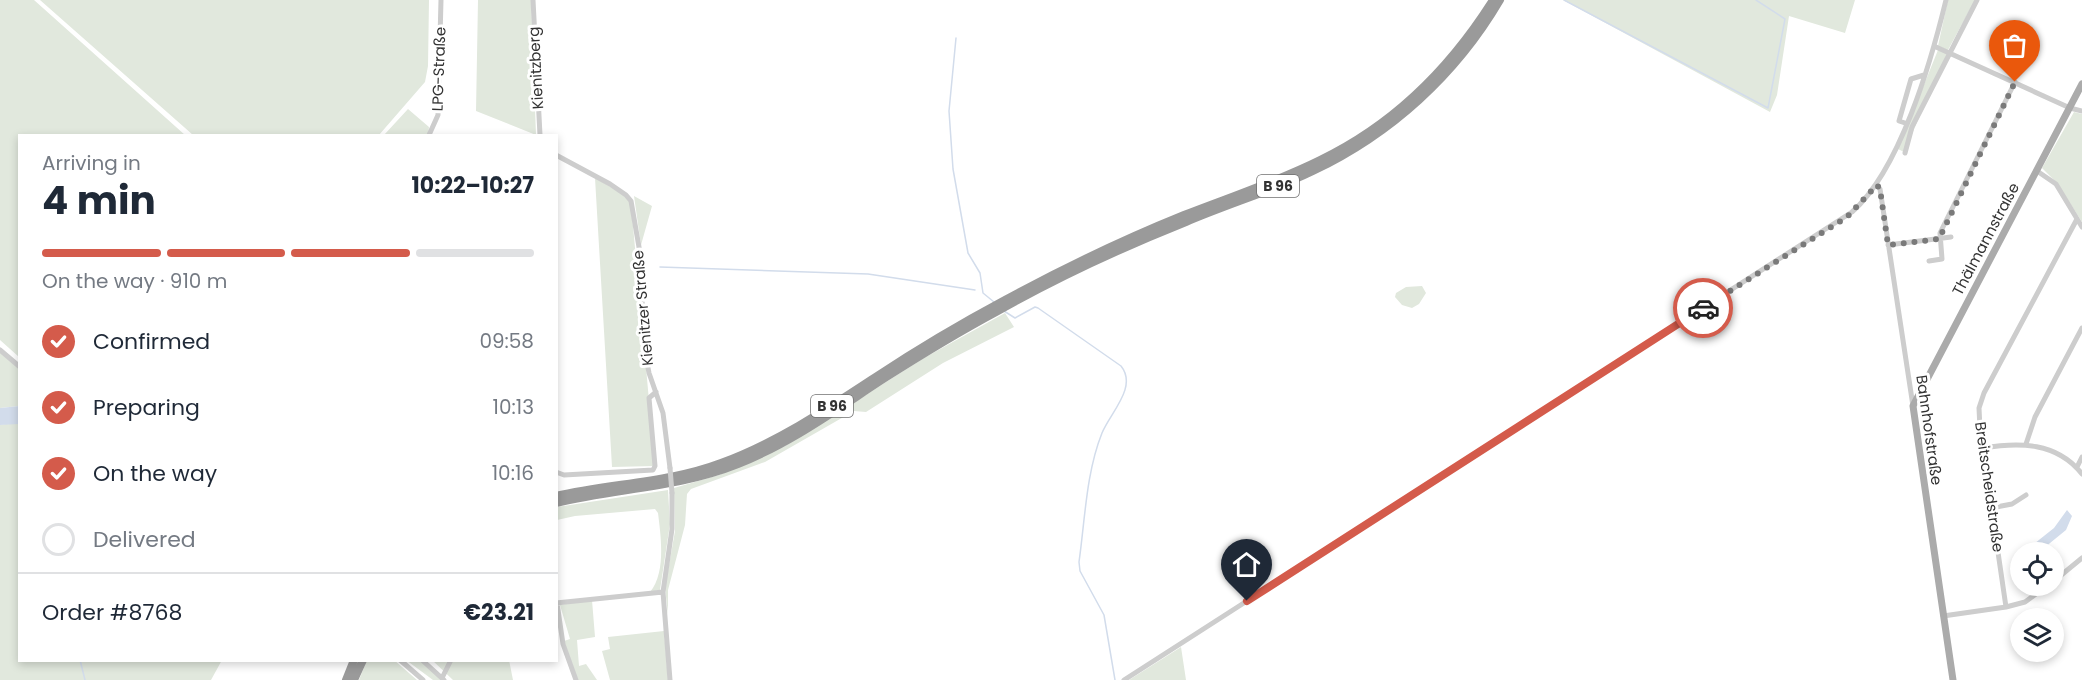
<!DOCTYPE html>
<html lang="en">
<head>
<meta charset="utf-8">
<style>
	:root { --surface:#fff; --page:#f2f2f3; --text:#1f2937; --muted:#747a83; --line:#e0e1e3; --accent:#d45b4b }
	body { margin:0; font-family:Poppins,sans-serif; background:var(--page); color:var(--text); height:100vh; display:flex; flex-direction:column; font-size:22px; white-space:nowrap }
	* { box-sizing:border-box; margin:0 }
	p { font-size:20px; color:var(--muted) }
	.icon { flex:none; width:33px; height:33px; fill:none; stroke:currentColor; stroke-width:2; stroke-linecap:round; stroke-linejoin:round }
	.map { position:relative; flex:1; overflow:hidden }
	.details { position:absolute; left:18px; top:134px; width:540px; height:528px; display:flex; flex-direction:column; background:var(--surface); border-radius:0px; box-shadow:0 3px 9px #0003 }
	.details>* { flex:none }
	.tools { position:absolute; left:2010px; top:542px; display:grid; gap:12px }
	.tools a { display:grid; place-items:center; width:54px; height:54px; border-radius:50%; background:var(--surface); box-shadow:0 3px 9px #0003; font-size:30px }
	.pin { position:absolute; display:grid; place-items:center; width:51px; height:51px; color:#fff; margin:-62px -26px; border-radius:50% 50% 50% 0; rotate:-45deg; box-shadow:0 0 6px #0007 }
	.pin .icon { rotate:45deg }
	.courier { position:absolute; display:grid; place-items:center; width:60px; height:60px; margin:-30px; border:4px solid #d45b4b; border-radius:50%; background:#fff; color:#222; box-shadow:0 2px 8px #0007 }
	.head em { font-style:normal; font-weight:700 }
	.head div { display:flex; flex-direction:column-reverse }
	.head { display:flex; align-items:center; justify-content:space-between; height:102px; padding:0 24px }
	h1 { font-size:39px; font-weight:700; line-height:45px }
	.bar { display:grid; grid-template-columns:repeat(4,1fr); gap:9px 6px; align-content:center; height:72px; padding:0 24px }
	.bar i { height:8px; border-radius:4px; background:var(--line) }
	.bar .current { background:var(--accent) }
	.bar p { grid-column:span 4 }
	.line { display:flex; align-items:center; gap:15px; padding:0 24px; border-top:2px solid var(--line) }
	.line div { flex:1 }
	ol { padding:0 24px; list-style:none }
	li { display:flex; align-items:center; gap:18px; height:66px }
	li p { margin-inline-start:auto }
	li .icon { padding:6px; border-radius:50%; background:var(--accent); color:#fff; stroke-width:4 }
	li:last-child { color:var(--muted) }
	li i { width:33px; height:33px; border:3px solid var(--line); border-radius:50% }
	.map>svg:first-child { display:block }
	.green { fill:#e1e8dd }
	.water { fill:#d2dceb }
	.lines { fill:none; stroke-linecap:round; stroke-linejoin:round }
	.stream { stroke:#d2dceb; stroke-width:1.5 }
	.minor { stroke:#cdcdcd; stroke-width:5 }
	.major { stroke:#ababab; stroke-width:7 }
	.highway { stroke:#9a9a9a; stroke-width:8 }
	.minor-bridge { stroke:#cdcdcd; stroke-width:5 }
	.done { stroke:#7a7a7a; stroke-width:6; stroke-dasharray:0 10.8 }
	.route { stroke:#d45b4b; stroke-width:8 }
	.labels { text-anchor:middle; stroke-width:6; stroke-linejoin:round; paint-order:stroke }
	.shield { fill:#fff; stroke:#707070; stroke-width:1.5 }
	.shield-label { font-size:14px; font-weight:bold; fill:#333 }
	.street-label { font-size:15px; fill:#333; stroke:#fff }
</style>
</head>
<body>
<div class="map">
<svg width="2082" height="680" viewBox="0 0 2082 680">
	<rect width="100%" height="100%" fill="#fff"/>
	<!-- green -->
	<path class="green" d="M0,0H34L185,135H20L19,357L0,340Z
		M40,0H429L428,66L425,82L379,135H193Z
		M478,0H531L536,135L476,111Z
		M1563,0H1855L1845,33L1789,16L1777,95L1770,112Z
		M1948,0H1975L1948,50L1938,46Z
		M1938,50L1947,54L1904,152L1898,149Z
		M408,109L429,127L428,135H384Z
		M2074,112L2082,114V222L2058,184L2042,168Z
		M595,178L625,195L631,204L655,466L612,467Z
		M634,196L652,206L641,245Z
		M1422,286L1426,293L1419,304L1412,308L1402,305L1395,297L1396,293L1406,287Z
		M1005,313L1014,327L943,363L866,412L854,411L765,462L691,489L687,494L685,525L668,590V614L665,588L675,531L674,488L719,475L785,446L924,358Z
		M0,352L19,369V406L0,408Z
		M17,422L20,424V660H222L211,680H0V425Z
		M668,490L670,524L660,590L650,592C666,573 661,537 658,513L655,509L575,516L557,520V507Z
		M592,600L595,637L577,640L579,666L586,664L597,680H578L564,641L570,639L560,605Z
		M664,631L668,680H610L602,651L610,649L608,637Z
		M1181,647L1186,680H1129Z
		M367,660H394L417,680H359Z
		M406,660H419L443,680H433Z
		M432,660H509L513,680H453Z"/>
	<!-- water -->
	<path class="water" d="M19,406V424L0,425V408Z
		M2067,510L2072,516L2066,530L2039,552H2024L2054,528Z"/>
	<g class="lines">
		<!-- stream -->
		<path class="stream" d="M1564,0L1768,108L1785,19L1756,0
			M956,38L949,111L953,169L968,253L980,273L983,293L994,302
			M660,267L868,274L975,290
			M1004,311L1015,318L1035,307L1038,308L1121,366C1138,387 1110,413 1102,433C1086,473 1085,520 1079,562L1080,571L1104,615L1115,680
			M80,660L85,680"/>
		<!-- minor -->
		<path class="minor" d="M533,0L540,135
			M1936,47L2070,108L2082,111
			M1905,123L1899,121L1911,79L1924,75
			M429,135L438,115L441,0
			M1905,153L1912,127L1977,0
			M556,155L610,184L626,195L631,201L639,247L645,352L649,373L663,413L670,468
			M2037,171L2056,184L2082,227
			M1877,185L1880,189L1913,406
			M1888,245L1951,237
			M1929,261L1942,259L1940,233L2015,82
			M0,350L20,367
			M2026,444L2035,417L2082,328
			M1983,448C2019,442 2057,442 2082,474
			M2077,467L2082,457
			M556,472L564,475L653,470L655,466L649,398L656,392
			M1991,508L2012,504L2026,495
			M2054,581L2082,558
			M556,603L663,592
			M557,603L563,644L576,680
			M2006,607L2025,602L2048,585
			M1943,616L2006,607L1980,429L1979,408L1984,393L2077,219
			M400,660L423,680
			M422,660L444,680
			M442,678L451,660
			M670,680L663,592L672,529V493
			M1124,680L1852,212C1900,170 1931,62 1946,0"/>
		<!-- major -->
		<path class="major" d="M1953,680L1913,406L2082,84"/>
		<!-- highway -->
		<path class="highway" d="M556,496C611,483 668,483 721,463C778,442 827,409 877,376C918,349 960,324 1003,301C1062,269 1122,240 1184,215C1230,197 1276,182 1320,160C1393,125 1450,68 1493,0
			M556,503C618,488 678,488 738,464C791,443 837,409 885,378C921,355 959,332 998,311C1058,277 1121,248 1186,222C1228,204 1272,191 1313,171C1391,134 1456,75 1500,0
			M346,680L354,660
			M354,680L363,660"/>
		<!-- minor-bridge -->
		<path class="minor-bridge" d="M670,468L672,493"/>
	</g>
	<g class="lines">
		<!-- done -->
		<path class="done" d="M1703,308L1847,217L1877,185L1880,189L1888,245L1939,239L2015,82"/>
		<!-- route -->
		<path class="route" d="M1247,601L1703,308"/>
	</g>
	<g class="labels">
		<!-- shield labels -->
		<g class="shield">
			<rect x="1257" y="175" width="42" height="22" rx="4.5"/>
			<rect x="811" y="395" width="42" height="22" rx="4.5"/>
		</g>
		<g class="shield-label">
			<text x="1278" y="191">B 96</text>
			<text x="832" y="411">B 96</text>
		</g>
		<!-- street labels -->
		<g class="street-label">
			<text transform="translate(536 68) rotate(-93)" y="5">Kienitzberg</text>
			<text transform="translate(439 69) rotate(-88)" y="5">LPG-Straße</text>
			<text transform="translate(1986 239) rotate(-62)" y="5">Thälmannstraße</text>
			<text transform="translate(643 308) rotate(-95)" y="5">Kienitzer Straße</text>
			<text transform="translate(1929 430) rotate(82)" y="5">Bahnhofstraße</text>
			<text transform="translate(1989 487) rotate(82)" y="5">Breitscheidstraße</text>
		</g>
	</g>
</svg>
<div class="tools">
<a><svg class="icon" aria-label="locate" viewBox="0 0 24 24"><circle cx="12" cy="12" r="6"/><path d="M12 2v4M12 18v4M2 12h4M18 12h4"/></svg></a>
<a><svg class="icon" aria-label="layers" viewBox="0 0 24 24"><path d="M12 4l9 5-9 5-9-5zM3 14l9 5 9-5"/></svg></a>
</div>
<div class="pin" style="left:2015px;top:82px;background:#ea580c"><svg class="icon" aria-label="bag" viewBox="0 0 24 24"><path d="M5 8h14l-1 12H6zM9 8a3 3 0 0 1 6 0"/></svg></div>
<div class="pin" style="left:1247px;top:601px;background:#1f2937"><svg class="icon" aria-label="home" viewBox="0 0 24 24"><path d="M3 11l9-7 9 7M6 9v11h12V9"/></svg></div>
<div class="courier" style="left:1703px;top:308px"><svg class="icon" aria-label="car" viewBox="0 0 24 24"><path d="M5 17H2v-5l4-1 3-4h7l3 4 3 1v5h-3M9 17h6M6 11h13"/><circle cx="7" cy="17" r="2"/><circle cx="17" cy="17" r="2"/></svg></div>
<section class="details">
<div class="head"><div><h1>4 min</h1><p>Arriving in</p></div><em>10:22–10:27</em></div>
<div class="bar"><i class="current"></i><i class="current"></i><i class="current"></i><i></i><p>On the way · 910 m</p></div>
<ol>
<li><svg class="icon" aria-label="check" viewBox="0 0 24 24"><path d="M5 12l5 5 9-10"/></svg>Confirmed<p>09:58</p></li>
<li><svg class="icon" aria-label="check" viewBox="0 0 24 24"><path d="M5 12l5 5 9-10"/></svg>Preparing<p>10:13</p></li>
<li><svg class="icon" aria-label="check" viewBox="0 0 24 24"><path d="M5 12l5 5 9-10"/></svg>On the way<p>10:16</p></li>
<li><i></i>Delivered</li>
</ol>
<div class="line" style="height:78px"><div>Order #8768</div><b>€23.21</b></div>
</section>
</div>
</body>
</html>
